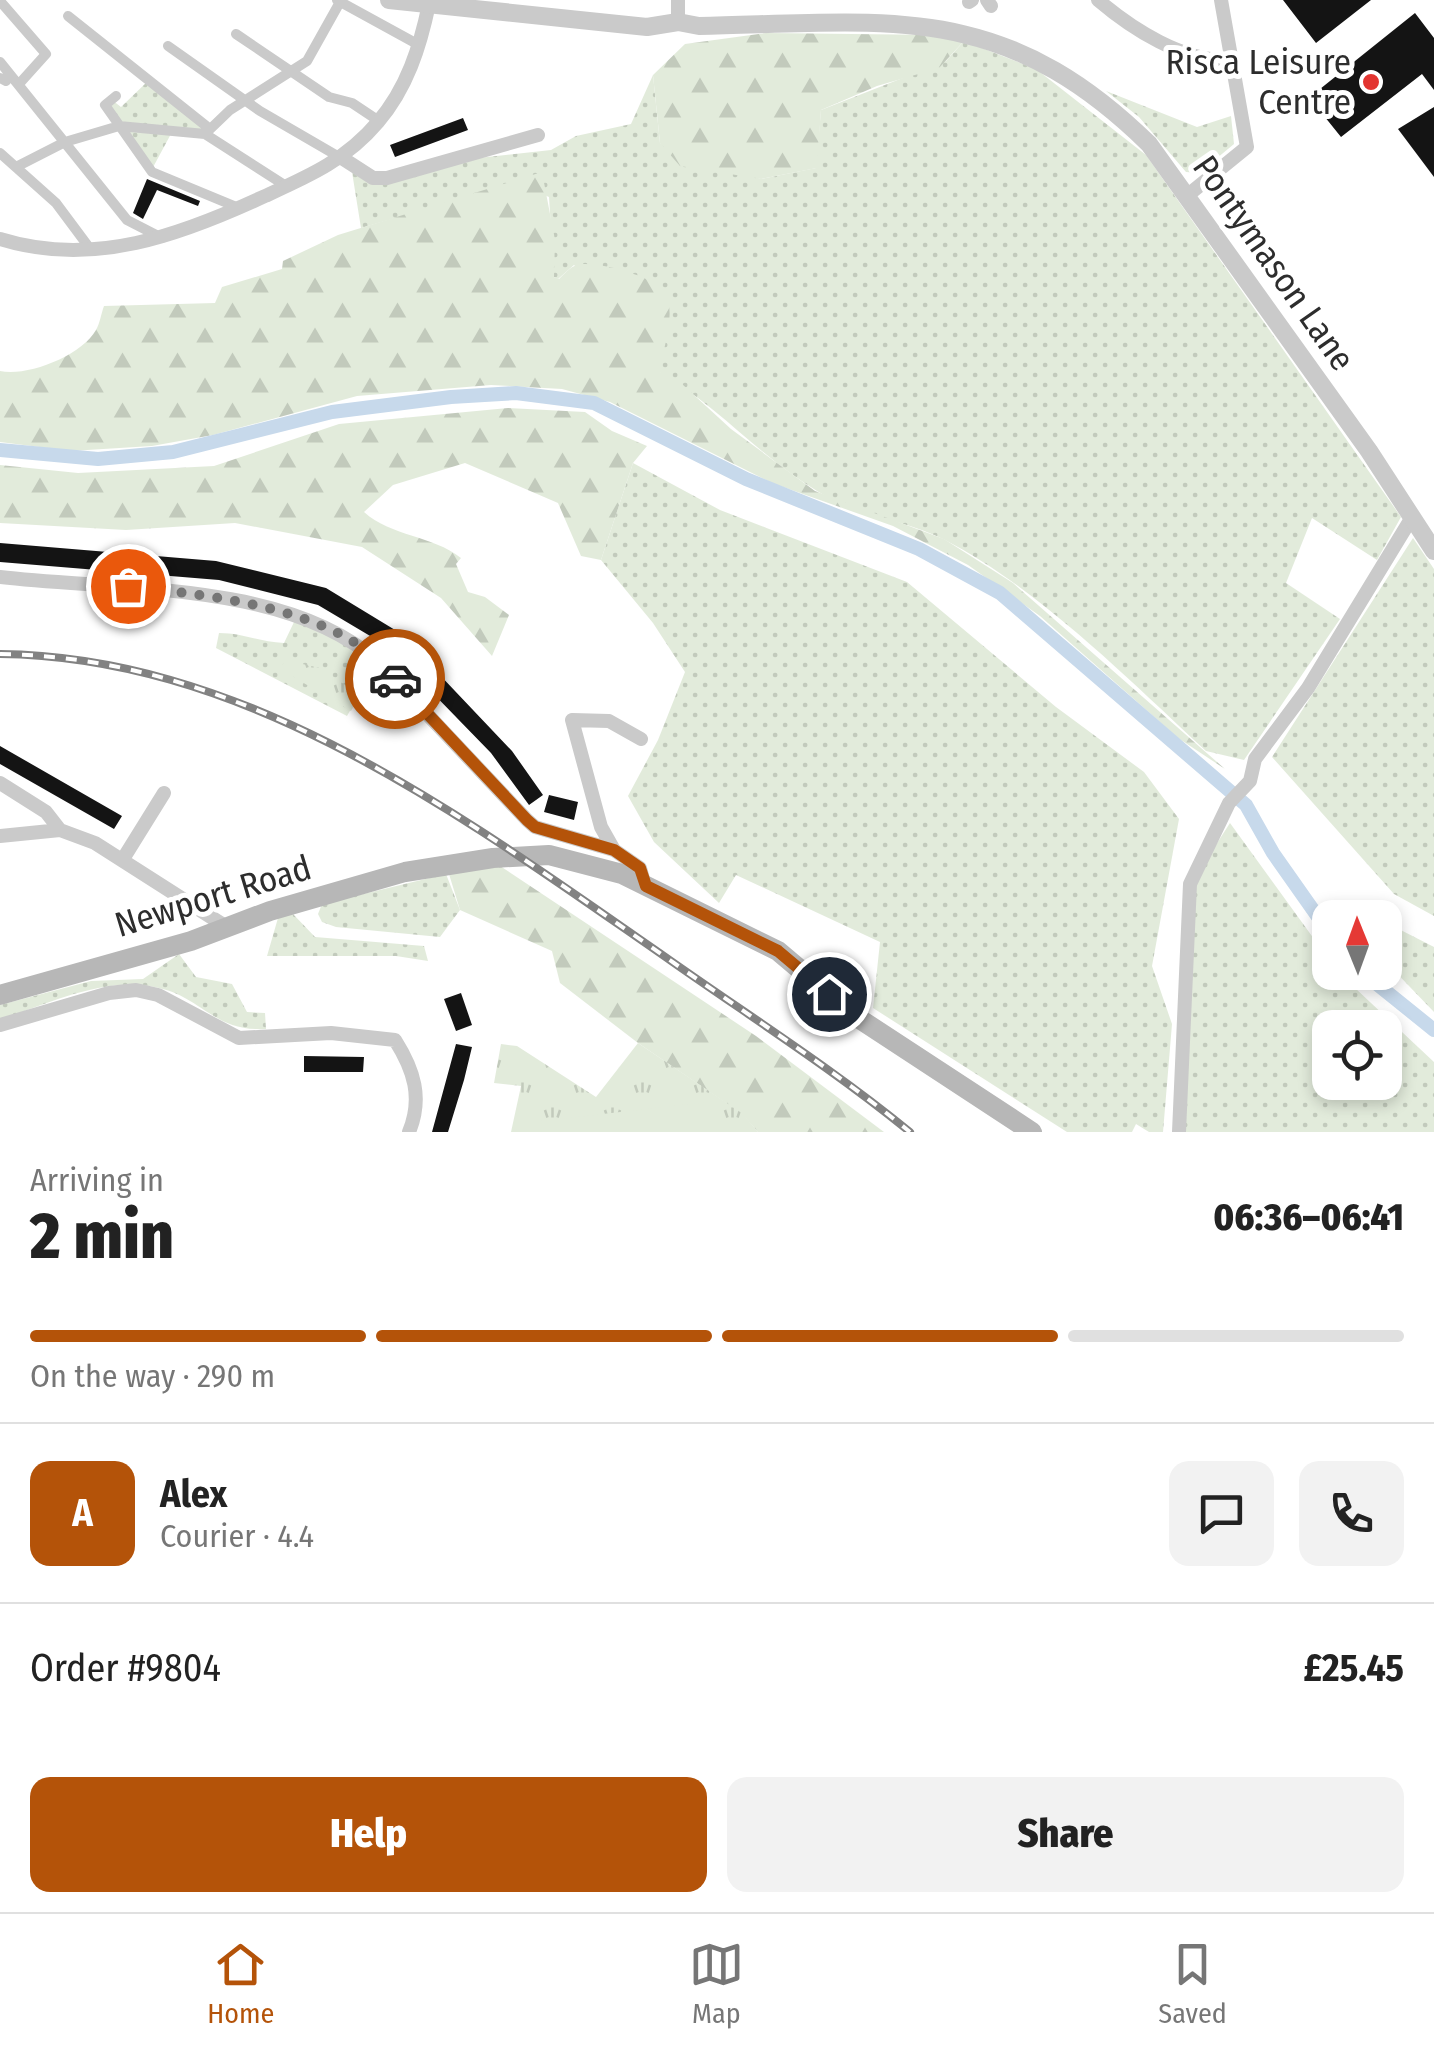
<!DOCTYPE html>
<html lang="en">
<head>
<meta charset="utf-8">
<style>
	:root { --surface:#fff; --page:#f2f2f2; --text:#222; --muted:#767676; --line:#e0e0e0; --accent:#b45309 }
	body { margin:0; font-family:"Fira Sans Condensed",sans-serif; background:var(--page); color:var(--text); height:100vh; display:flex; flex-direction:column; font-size:38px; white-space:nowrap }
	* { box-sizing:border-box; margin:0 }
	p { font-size:32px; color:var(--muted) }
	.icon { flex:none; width:55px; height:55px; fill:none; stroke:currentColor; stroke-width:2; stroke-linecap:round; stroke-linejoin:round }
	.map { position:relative; height:1132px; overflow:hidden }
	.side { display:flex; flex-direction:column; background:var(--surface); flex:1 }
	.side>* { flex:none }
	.needle { width:65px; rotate:359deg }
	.controls { position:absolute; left:1312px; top:900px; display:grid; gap:20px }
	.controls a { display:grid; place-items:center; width:90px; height:90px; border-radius:20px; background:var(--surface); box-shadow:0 5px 15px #0003; font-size:50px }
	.pin { position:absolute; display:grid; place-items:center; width:85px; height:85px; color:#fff; margin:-42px; border:5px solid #fff; border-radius:50%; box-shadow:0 2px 10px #0007 }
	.courier { position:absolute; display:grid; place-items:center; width:100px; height:100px; margin:-50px; border:8px solid #b45309; border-radius:50%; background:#fff; color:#222; box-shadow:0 2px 12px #0007 }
	.head em { font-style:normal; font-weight:800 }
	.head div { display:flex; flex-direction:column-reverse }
	.head { display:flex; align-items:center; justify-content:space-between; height:170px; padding:0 30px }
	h1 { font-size:65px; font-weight:800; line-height:75px }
	.bar { display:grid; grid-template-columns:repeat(4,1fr); gap:15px 10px; align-content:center; height:120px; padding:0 30px }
	.bar i { height:12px; border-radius:8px; background:var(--line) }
	.bar .selected { background:var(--accent) }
	.bar p { grid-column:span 4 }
	.line { display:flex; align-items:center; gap:25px; padding:0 30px; border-top:2px solid var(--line) }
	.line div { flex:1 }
	.round { display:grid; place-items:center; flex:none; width:105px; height:105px; border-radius:20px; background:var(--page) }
	.action { display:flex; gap:20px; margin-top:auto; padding:20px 30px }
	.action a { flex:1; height:115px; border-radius:20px; background:var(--accent); color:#fff; font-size:40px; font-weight:800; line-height:115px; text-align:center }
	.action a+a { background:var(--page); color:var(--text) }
	.tabs { display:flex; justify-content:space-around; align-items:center; height:140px; border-top:2px solid var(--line); background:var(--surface); font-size:28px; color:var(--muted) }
	.tabs a { display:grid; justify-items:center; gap:5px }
	.tabs .selected { color:var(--accent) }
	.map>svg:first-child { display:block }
	.grass { fill:url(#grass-dots); fill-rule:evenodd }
	.forest { fill:url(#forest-firs) }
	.park { fill:url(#park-tufts) }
	.garden { fill:#e2ebdb }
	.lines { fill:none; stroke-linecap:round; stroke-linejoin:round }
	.canal { stroke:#c7d9eb; stroke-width:14 }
	.building { fill:#141414 }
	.pedestrian { stroke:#cacaca; stroke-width:10 }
	.minor { stroke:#cacaca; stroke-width:14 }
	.tertiary { stroke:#cacaca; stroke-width:18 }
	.secondary { stroke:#b7b7b7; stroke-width:20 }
	.rail-casing { stroke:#828282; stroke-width:8 }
	.rail { stroke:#fff; stroke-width:4; stroke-dasharray:11; stroke-linecap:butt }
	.done { stroke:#767676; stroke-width:10; stroke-dasharray:0 18 }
	.route { stroke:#b45309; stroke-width:12 }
	.poi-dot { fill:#e33531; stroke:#fff; stroke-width:4 }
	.labels { text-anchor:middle; stroke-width:10; stroke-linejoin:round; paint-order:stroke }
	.poi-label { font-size:35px; fill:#2d2d2d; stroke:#fff; text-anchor:end }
	.street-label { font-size:35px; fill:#2d2d2d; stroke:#fff }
</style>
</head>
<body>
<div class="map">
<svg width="1434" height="1132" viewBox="0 0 1434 1132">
	<defs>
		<pattern id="grass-dots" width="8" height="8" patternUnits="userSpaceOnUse" patternTransform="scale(2.5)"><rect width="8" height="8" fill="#e2ebdb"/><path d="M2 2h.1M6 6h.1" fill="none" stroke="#c2cabc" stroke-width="1.8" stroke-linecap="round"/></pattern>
		<pattern id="forest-firs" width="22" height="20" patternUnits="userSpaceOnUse" patternTransform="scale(2.5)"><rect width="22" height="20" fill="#e2ebdb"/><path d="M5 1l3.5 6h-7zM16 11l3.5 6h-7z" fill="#c2cabc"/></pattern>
		<pattern id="park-tufts" width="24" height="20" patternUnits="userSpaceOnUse" patternTransform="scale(2.5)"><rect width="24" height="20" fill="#e2ebdb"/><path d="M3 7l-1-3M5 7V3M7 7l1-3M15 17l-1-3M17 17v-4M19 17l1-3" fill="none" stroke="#c2cabc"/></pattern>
	</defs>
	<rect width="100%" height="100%" fill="#fff"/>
	<!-- grass -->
	<path class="grass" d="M964,41L1036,69L1146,155L1401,517L1377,560L1312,518L1286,583L1340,619L1244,760L1206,751C1129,680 1038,588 945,540C905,520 856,515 817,491C760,457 716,404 659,372L662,352L574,265L558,279L554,277L549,197L516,183L361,228L352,172L367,182L451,161L551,150L576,136L631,124L653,75L660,143L761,179L816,168L821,110L946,61Z
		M148,81L210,129L172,132L151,171L105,105L112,100L121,107Z
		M1106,91L1197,127L1231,116L1234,144L1199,173L1186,172L1139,117Z
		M633,463L720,510L907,582L1056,707L1144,772L1179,819L1152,966L1172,1024L1163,1132H1149L1136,1124L1132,1132H1067L873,1008L880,942L736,875L719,903L654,842L628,796L658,740L685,672L653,623L601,560Z
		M1413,538L1434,569V916L1394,894L1272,757Z
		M295,620L333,636L374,668L347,716L216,648L219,633C243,633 259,642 284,643Z
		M1230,823L1330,961V972L1339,973L1434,1062V1132H1180L1190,885ZM1330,1028H1385V1082H1330Z
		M446,874L460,910L440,937L336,927L322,922L318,914L322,904Z
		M293,914L315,937L424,946L428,961L396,956H267L278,918Z
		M1385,922L1434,947V1012L1385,961Z
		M179,954L196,977L232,984L247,1012L265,1013L266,1029C214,1032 203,998 159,988C106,975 49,1003 0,1020V1005L91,981L143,979Z"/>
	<!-- forest -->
	<path class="forest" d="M766,33L938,35L964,41L939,68L877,86L821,110L817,168L761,179L680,166L660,143L653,75L685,44Z
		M542,172L555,240L554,277L559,279C564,274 570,267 577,265C595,260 657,277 665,293C677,315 662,349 660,372L682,384L731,429L815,491L944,539L1013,583L1225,769L1178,738L1040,616L968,565L893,526L772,483L610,402L562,389L491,385L357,396L213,435L152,446L71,451L0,442V371C27,377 81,356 96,330C100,323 101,314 104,306L215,303L222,287L282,269L283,261L338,235Z
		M508,408L585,412L612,431L647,446L633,463L601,560L581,556L558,503L465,463L393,485L364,512C392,537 432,535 461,558L456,564L468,592L485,597L509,615L492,656L441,598L362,547L235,523L126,530L0,523V465L78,473L214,466L339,424Z
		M491,860L756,1036L884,1132H758L742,1114L638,1043L560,983L552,951L460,910L449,874Z"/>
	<!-- park -->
	<path class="park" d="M285,660L320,668L360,695L351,711L280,669Z
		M638,1043L743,1114L758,1132H511L521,1086L494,1083L501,1044L517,1046L596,1097Z"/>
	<!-- garden -->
	<path class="garden" d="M708,1102L711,1132H542L541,1121Z"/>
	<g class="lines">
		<!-- canal -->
		<path class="canal" d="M0,450L98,459L173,452L332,412L451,397L516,393L594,403L746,479L919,549L1000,593L1246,805L1273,853L1330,934
			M1362,972L1434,1030"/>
	</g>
	<!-- building -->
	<path class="building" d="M1283,0H1371L1316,43Z
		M1415,13L1434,38V90L1422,74L1341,137L1312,101L1323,93L1320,89Z
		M1434,107V177L1398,129Z
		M463,118L468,130L395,157L390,145Z
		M147,179L200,201L198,206L157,190L143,219L133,213Z
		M0,543L216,561L326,588L400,633L512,751L543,795L529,805L491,753L387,646L318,605L219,580L0,562Z
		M0,746L122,816L114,829L0,764Z
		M549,795L578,802L574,820L544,812Z
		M461,993L472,1025L456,1031L444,999Z
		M456,1044L472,1047L464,1080L448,1132H432Z
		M304,1056L364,1057L363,1072H304Z"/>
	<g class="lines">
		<!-- pedestrian -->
		<path class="pedestrian" d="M337,0L419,45
			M0,1L46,54L19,84
			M68,16L210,129
			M236,34L329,97L352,103L379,121
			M168,46L260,111L341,158
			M0,62L127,220L162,238
			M0,78L6,81
			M116,96L105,105L152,172L239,208
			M205,134L286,186
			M0,153L56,203L91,250
			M16,167L65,142L119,126L205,134L230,110L307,61L340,2"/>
		<!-- minor -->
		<path class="minor" d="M678,0V22
			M987,0L991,6
			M1098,0C1132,29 1183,62 1230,60
			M969,2L972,0
			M342,158L373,178H387L538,135
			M1188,195L1247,147L1221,0
			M0,239C93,268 181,235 265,196C309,176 346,160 378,122C407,88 420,47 429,4
			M0,577C116,591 287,580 378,662L527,820L535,827L614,850L640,868L645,886
			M0,783L46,812L60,830L95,843L225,926
			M0,836L60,830
			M614,850L601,827L572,720L609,721L641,739
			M123,859L164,793
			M0,1025L109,993L136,990L158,995L239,1038L331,1033L395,1040C414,1070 423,1098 409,1132
			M1179,1132L1190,884L1229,803L1250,781L1255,759L1308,688L1411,519"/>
		<!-- tertiary -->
		<path class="tertiary" d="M389,0L647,27L678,22L699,26C890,22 1002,0 1149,144L1369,451L1434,551"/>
		<!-- secondary -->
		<path class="secondary" d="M0,995L191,941L270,911L405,872L493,858L549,855L622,874L778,951L855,1016L1032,1132"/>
		<!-- rail casing -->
		<g class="rail-casing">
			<path id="rail" d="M0,654C251,657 466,819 664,956C746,1014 832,1068 910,1132"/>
		</g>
		<!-- rail -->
		<use href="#rail" class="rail"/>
	</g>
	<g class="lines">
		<!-- done -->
		<path class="done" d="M128,586C201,595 290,603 354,642C369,651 382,666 395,679"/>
		<!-- route -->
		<path class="route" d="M395,679L527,820L535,827L614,850L640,868L646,886L778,951L829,994"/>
	</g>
	<!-- markers -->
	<circle class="poi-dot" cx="1371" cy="82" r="10"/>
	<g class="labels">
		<!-- poi labels -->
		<g class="poi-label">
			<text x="1351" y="74">Risca Leisure<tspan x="1351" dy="40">Centre</tspan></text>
		</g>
		<!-- street labels -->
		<g class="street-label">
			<text transform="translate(1274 263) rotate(55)" y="12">Pontymason Lane</text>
			<text transform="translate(213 896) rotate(-17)" y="12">Newport Road</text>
		</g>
	</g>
</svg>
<div class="controls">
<a><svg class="needle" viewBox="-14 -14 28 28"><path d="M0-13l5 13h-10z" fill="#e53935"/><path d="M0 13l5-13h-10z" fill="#767676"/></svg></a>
<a><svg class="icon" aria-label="locate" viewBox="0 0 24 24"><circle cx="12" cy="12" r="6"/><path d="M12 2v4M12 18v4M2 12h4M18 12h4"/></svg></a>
</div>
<div class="pin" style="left:128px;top:586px;background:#ea580c"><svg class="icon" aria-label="bag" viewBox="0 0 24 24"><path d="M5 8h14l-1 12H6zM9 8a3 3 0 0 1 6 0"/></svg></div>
<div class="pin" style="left:829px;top:994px;background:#1f2937"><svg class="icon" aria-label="home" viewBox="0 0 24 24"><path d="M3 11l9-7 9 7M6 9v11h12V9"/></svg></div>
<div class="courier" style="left:395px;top:679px"><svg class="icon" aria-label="car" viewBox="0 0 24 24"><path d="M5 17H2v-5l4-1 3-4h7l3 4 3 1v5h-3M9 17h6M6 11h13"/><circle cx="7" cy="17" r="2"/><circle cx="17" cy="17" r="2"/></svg></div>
</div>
<section class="side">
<div class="head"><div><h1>2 min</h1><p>Arriving in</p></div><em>06:36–06:41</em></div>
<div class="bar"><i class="selected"></i><i class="selected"></i><i class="selected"></i><i></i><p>On the way · 290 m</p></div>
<div class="line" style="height:180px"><b class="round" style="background:var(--accent);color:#fff">A</b><div><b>Alex</b><p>Courier · 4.4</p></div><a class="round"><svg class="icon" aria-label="chat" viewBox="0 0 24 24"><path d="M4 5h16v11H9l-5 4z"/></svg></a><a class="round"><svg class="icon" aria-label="phone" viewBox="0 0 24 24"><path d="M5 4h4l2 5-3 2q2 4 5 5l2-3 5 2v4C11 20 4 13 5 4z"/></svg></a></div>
<div class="line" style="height:130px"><div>Order #9804</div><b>£25.45</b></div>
<div class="action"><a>Help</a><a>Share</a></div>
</section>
<nav class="tabs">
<a class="selected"><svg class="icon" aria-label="home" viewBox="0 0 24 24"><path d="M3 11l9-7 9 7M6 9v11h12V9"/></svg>Home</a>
<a><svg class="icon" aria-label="map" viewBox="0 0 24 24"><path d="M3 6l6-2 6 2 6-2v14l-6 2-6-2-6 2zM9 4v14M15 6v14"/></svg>Map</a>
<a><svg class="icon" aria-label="saved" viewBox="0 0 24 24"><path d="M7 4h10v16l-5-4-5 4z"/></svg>Saved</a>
</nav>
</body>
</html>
